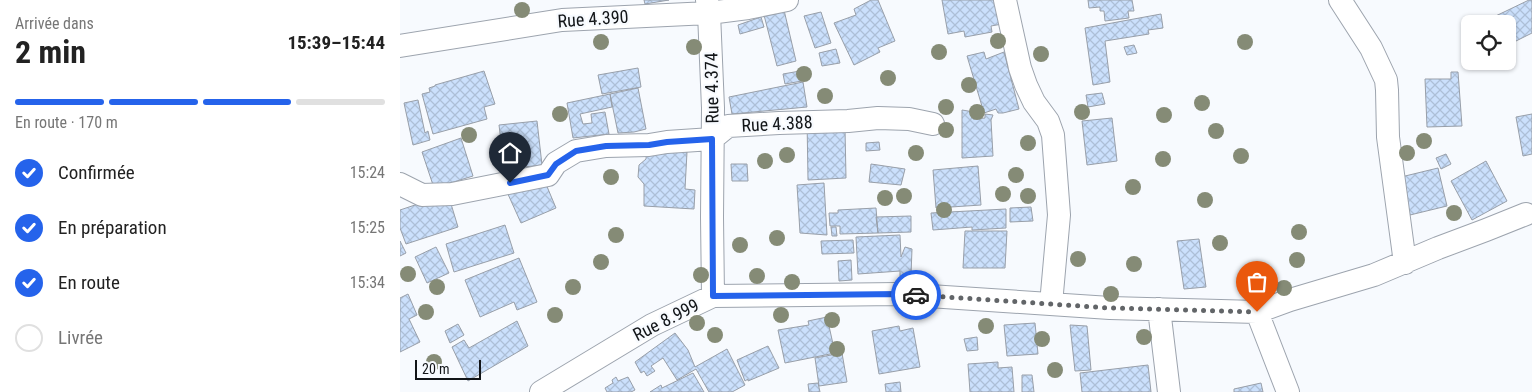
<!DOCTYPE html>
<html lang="fr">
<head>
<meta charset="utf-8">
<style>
	:root { --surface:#fff; --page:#f6f6f6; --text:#222; --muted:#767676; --line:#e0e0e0; --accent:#2563eb }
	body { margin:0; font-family:"Roboto Condensed",sans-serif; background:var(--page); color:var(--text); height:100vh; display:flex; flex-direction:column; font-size:19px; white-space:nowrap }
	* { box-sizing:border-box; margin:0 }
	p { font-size:16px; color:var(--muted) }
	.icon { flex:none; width:28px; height:28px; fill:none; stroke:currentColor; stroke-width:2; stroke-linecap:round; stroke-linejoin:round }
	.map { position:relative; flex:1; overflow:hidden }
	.sheet { display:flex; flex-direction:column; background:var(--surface); width:400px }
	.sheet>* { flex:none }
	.tools { position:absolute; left:1061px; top:15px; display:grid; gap:10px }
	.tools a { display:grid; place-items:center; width:55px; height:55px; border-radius:8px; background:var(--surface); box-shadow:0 1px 4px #0004; font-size:25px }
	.scale { position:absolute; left:15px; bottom:12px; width:66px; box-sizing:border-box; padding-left:5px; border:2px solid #121518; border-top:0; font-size:14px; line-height:18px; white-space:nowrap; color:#121518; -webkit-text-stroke:4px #f7fafe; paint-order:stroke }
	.pin { position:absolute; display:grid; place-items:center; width:42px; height:42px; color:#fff; margin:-51px -21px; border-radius:50% 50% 50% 0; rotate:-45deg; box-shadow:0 0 5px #0007 }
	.pin .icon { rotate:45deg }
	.courier { position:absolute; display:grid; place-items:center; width:50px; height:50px; margin:-25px; border:4px solid #2563eb; border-radius:50%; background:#fff; color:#222; box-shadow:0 1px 6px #0007 }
	.overview em { font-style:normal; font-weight:700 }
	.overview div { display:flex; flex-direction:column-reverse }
	.overview { display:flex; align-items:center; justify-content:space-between; height:85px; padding:0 15px }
	h1 { font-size:32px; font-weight:700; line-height:38px }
	.bar { display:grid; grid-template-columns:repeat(4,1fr); gap:8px 5px; align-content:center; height:60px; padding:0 15px }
	.bar i { height:6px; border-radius:4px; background:var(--line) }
	.bar .on { background:var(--accent) }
	.bar p { grid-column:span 4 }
	ol { padding:0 15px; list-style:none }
	li { display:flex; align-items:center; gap:15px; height:55px }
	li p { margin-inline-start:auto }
	li .icon { padding:5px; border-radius:50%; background:var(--accent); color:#fff; stroke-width:4 }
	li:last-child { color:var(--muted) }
	li i { width:28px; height:28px; border:2px solid var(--line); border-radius:50% }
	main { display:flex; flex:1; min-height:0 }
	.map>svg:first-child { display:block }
	.building { fill:url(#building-cross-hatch); stroke:#989fa9 }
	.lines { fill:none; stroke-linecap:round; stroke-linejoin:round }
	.minor-casing { stroke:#9da4ae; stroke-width:24 }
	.minor { stroke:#fff; stroke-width:22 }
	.tree { fill:#858b76 }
	.done { stroke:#626568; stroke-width:5; stroke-dasharray:0 9 }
	.route { stroke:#2563eb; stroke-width:6 }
	.labels { text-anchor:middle; stroke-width:4.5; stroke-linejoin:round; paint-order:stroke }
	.street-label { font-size:18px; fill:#121518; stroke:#f7fafe }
</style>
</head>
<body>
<main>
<section class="sheet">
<div class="overview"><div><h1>2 min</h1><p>Arrivée dans</p></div><em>15:39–15:44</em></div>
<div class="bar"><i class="on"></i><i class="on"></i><i class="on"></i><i></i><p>En route · 170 m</p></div>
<ol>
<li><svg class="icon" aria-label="check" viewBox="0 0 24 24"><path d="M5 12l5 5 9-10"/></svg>Confirmée<p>15:24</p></li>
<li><svg class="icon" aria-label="check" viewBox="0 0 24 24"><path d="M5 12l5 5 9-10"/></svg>En préparation<p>15:25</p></li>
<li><svg class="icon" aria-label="check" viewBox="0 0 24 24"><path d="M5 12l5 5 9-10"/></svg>En route<p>15:34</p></li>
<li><i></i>Livrée</li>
</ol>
</section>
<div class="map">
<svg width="1132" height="392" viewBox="0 0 1132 392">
	<defs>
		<pattern id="building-cross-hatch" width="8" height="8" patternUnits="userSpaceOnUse" patternTransform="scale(1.25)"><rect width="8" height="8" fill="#cbe0fc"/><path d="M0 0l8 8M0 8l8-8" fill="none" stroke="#adbfd7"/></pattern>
	</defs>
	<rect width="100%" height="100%" fill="#f7fafe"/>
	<!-- building -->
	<path class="building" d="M244,0H269L245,4Z
		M471,0H478L495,41L478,48L480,52L454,65L434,23L456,15L454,9Z
		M542,0H597L602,24L591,26L592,32L565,37L564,31L548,34Z
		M688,0H732L734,11H728L729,18L705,21L704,11H700V7L689,8Z
		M1129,0H1132V33L1108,45V24H1079Z
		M384,10L396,61L377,66L364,15Z
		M421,12L431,43L415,48L404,16Z
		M761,14L763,28L748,30L749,34L705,41L710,82L693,85L685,28Z
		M361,17L364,27L340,34L338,25Z
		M734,45L737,53L727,55L724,47Z
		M436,49L440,63L422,66L419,53Z
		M584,52L586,59L604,52L619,109L603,113H598L596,109L584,113L567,56Z
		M238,68L241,87L202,94L198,75Z
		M84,71L95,104L84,107L87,119L33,134L22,94L30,92L29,88L35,86V85Z
		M400,71L402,81L385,84L383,74Z
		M1051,72H1058L1062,126L1027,127L1025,79H1051Z
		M403,82L407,107L332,114L329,97Z
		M238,88L246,129L234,132L218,133L210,94Z
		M702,93L705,104L688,107L686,95Z
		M210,94L212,107L180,114L183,124L192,123L191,114L205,112L209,134L173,138L167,103Z
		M18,100L25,133L28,131L30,140L13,145L4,103Z
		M562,110L574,112L573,119L585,118V114L593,115L591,120L593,156L562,158Z
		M1132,114V154L1123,156L1116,117Z
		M712,118L717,161L687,165L682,121Z
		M407,119L445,129L446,178L408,180Z
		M137,121L142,165L124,167V172L105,174L99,125Z
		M61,138L73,176L34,188L22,152Z
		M479,142L480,150L466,151V143Z
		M247,148L287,152L285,189L295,190L294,209L244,206V184L238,177L239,165L246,159Z
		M1046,154L1051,164L1041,169L1036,158Z
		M1086,161L1107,201L1072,220L1051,181Z
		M331,164H347L348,181H332Z
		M471,164L505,169L501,185L469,182Z
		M578,166L581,205L536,208L533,170Z
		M1038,168L1047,206L1010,215L1001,177Z
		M143,177L156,208L121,223L107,192Z
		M424,183L427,235L400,233L397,185Z
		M48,194L58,227L6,244L0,228V210Z
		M631,207L633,221L610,222V208Z
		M476,208L478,233L440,234V226H430L429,213H438V210Z
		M606,209V228L572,230V227L533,230L531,213Z
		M511,216V232L478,233L476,217Z
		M105,225L114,253L54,272L46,244Z
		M431,227H436L437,236H432Z
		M565,231H607L605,268H563Z
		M500,235L501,257L505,247L512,249L511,275L500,276V271L458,274L456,237Z
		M799,239L806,287L784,289L777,241Z
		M453,240L454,253L422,254L421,241Z
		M0,241L6,253L0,256Z
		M36,247L49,273L27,283L15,257Z
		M119,258L137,302L117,310L114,302L80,317L65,280Z
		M451,260L452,280L439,281L438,261Z
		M8,294L17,315L9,319L20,342L0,352V298Z
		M427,317L435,353L385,363L378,330L409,325L408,321Z
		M117,321L128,346L68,381L52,347L64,340L69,348Z
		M635,323L638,354L607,356L604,325Z
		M58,324L64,335L50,343L45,331Z
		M670,325L687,326L691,370L675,371Z
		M499,326L500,331L513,328L520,367L479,374L472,331Z
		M275,333L288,350L295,367L327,349L345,385L332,392H309L296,369L277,380L263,358L251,366L255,371L247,376L244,371L241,373L235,362Z
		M577,337L578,350L567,351L564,339Z
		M368,346L379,368L348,381V379L345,381L337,360Z
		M442,353L447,382L419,386L415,358Z
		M598,362V368L612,367L614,392H570L568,364Z
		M748,365L751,392H682L680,373Z
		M293,373L304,392H250L261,385L262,388Z
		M622,375H632L634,392H622Z
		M216,377L218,381L228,377L235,390L231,392H207L205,388L213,383L212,380Z
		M500,382L501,392H486L485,384Z
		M418,383L420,392H409L408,384Z
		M861,383L863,392H834V389Z"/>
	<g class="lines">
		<!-- minor casing -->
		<g class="minor-casing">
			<path id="minor" d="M307,0L309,13L313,108L312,217L313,296
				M605,0L620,68L626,85L634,102L648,121L653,135L659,215L651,304
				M940,0L971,48L986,80L987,90L988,137L1005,263
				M0,46L162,20L309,13L348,8L387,0
				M0,184L22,195L52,194L148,175L156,163L176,151L206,146L249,145L267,142L312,139L328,126L379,123L448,121L478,118L509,119L533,124
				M759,309L769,392
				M857,312L890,300L974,275L1038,248L1086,230L1126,214
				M141,392L252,325L313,296L499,294L710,308L857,312L888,392"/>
		</g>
		<!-- minor -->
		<use href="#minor" class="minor"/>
	</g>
	<!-- trees -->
	<g class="tree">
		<circle cx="122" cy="10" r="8"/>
		<circle cx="598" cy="41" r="8"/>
		<circle cx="201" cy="42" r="8"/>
		<circle cx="845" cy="42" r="8"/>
		<circle cx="294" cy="47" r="8"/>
		<circle cx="539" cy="52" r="8"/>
		<circle cx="641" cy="54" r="8"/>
		<circle cx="404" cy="74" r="8"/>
		<circle cx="488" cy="78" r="8"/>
		<circle cx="569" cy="85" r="8"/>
		<circle cx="425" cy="96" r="8"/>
		<circle cx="802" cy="103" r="8"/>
		<circle cx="546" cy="107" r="8"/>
		<circle cx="577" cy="112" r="8"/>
		<circle cx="682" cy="112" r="8"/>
		<circle cx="160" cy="114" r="8"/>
		<circle cx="764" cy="115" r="8"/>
		<circle cx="546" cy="130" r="8"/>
		<circle cx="816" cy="131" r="8"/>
		<circle cx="69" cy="135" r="8"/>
		<circle cx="1024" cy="141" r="8"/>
		<circle cx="628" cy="143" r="8"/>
		<circle cx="516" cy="153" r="8"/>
		<circle cx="1007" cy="153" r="8"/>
		<circle cx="387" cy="155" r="8"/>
		<circle cx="841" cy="156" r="8"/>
		<circle cx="763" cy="159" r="8"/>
		<circle cx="365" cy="161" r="8"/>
		<circle cx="616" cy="175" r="8"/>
		<circle cx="211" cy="177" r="8"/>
		<circle cx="733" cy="187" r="8"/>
		<circle cx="603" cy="194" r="8"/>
		<circle cx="504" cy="196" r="8"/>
		<circle cx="628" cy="196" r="8"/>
		<circle cx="485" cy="198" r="8"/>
		<circle cx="805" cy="200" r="8"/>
		<circle cx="544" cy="210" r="8"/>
		<circle cx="1054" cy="213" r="8"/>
		<circle cx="899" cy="232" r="8"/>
		<circle cx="216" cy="235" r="8"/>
		<circle cx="377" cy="238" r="8"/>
		<circle cx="820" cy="243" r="8"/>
		<circle cx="340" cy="245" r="8"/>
		<circle cx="678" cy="259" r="8"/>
		<circle cx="897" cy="260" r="8"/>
		<circle cx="201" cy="262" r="8"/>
		<circle cx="734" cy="264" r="8"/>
		<circle cx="8" cy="274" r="8"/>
		<circle cx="301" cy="275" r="8"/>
		<circle cx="357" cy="276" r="8"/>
		<circle cx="392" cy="282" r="8"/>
		<circle cx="37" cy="287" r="8"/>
		<circle cx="173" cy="287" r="8"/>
		<circle cx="884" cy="288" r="8"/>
		<circle cx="711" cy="294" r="8"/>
		<circle cx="26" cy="312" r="8"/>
		<circle cx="155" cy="315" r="8"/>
		<circle cx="381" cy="315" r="8"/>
		<circle cx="432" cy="320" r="8"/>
		<circle cx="297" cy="323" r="8"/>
		<circle cx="586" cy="326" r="8"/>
		<circle cx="315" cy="335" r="8"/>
		<circle cx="744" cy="337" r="8"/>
		<circle cx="642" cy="339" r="8"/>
		<circle cx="437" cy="349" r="8"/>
		<circle cx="34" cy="362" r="8"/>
		<circle cx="655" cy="370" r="8"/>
	</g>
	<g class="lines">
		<!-- done -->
		<path class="done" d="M516,295L710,308L857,312"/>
		<!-- route -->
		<path class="route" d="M110,183L148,175L156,164L176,151L206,146L249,145L267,142L312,139L313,296L499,294L516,295"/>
	</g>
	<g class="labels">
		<!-- street labels -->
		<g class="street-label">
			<text transform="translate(193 19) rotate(-4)" y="6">Rue 4.390</text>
			<text transform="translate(312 88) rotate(-91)" y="6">Rue 4.374</text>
			<text transform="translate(377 124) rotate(-3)" y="6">Rue 4.388</text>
			<text transform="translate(266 320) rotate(-27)" y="6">Rue 8.999</text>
		</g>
	</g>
</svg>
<div class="tools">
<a><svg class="icon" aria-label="locate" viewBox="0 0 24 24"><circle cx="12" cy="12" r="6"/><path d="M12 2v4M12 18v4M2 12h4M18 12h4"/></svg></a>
</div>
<div class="scale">20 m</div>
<div class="pin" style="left:857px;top:312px;background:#ea580c"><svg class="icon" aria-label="bag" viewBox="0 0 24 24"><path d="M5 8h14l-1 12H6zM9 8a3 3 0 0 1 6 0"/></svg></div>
<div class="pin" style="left:110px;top:183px;background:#1f2937"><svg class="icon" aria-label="home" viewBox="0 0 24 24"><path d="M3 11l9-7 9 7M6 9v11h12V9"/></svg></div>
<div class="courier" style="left:516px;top:295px"><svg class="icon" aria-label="car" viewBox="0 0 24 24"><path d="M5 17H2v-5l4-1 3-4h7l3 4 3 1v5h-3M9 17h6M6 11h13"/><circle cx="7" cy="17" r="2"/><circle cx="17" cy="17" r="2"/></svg></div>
</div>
</main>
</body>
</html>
